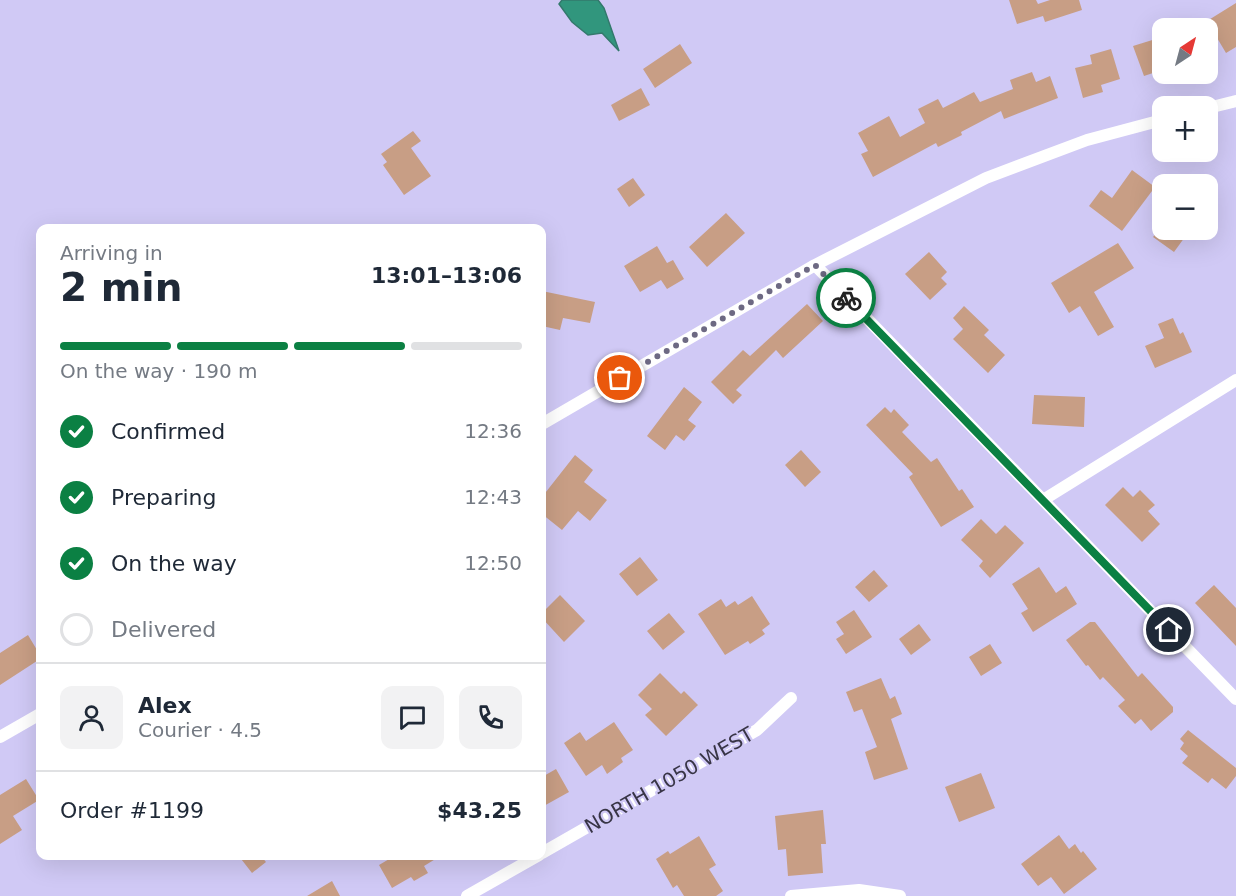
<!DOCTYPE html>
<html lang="en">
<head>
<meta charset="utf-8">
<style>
	:root { --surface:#fff; --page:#f2f2f3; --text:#1f2937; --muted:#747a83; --line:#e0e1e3; --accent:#0b8043 }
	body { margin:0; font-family:"DejaVu Sans",sans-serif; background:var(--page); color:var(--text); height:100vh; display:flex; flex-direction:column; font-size:22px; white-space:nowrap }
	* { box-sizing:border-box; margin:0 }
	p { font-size:20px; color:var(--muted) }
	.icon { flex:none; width:33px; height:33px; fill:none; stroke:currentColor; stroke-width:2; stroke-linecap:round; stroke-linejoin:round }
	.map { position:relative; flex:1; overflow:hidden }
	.details { position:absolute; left:36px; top:224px; width:510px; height:636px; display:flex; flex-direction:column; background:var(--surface); border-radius:12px; box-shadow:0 6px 24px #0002 }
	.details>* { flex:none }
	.needle { width:39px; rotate:36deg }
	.fabs { position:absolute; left:1152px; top:18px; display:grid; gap:12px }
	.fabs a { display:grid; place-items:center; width:66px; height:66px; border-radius:12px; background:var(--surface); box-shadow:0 6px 24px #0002; font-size:30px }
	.pin { position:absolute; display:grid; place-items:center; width:51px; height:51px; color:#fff; margin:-26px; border:3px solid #fff; border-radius:50%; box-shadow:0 2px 6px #0007 }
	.courier { position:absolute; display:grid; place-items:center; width:60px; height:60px; margin:-30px; border:4px solid #0b8043; border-radius:50%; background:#fff; color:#222; box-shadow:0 2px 8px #0007 }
	.summary em { font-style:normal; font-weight:700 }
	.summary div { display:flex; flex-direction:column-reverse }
	.summary { display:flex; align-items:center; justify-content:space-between; height:102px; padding:0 24px }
	h1 { font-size:39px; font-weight:700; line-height:45px }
	.bar { display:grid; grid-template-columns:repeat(4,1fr); gap:9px 6px; align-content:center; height:72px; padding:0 24px }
	.bar i { height:8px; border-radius:4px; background:var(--line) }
	.bar .current { background:var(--accent) }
	.bar p { grid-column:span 4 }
	.line { display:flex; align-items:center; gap:15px; padding:0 24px; border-top:2px solid var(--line) }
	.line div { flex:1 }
	.round { display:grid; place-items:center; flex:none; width:63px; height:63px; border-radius:12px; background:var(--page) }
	ol { padding:0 24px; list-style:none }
	li { display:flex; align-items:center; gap:18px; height:66px }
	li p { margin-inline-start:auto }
	li .icon { padding:6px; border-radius:50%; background:var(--accent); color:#fff; stroke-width:4 }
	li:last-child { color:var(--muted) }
	li i { width:33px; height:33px; border:3px solid var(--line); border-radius:50% }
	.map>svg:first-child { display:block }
	.water { fill:#31967d; stroke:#33796c; stroke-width:1.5 }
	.building { fill:#c89e85 }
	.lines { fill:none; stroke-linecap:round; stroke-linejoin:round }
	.street { stroke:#fff; stroke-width:12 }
	.done { stroke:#6d6983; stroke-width:6; stroke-dasharray:0 10.8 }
	.route { stroke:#0b8043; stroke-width:8 }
	.labels { text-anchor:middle; stroke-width:4.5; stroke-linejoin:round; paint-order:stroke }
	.street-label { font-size:20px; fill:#383546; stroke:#d0c9f5 }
</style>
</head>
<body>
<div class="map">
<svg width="1236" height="896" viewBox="0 0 1236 896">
	<rect width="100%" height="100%" fill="#d0c9f5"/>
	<!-- water -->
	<path class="water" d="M562,0H598L604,8L619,51L602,33L588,35L572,22L559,4Z"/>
	<!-- building -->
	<path class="building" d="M1009,0H1036L1038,4L1050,0H1079L1082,10L1045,22L1043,16L1017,24Z
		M1236,3V47L1226,53L1207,21Z
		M1162,37V70L1144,76L1133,46Z
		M680,44L692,63L655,88L643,69Z
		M1111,49L1120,79L1101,85L1103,92L1083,98L1075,68L1092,64L1090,55Z
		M1032,72L1036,82L1050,76L1058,98L1004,119L1001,111L961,132L962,135L938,147L936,143L873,177L861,154L868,151L858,133L889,116L900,137L925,123L918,109L938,99L943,108L974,92L980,102L1013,89L1010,80Z
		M641,88L650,105L619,121L611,105Z
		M413,131L421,141L411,148L431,176L404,195L383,165L387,162L381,154Z
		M1132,170L1155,187L1122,231L1089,206L1101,190L1112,198Z
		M633,178L645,195L629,207L617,189Z
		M726,213L745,233L707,267L689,247Z
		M1159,230H1190L1174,252L1153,237Z
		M1118,243L1134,268L1094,292L1114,327L1098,336L1080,306L1069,313L1051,283Z
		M657,246L667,263L673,260L684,279L667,289L661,280L640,292L624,266Z
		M929,252L947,272L941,278L947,284L930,300L905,274Z
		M542,291L595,302L590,323L563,318L560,330L542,326Z
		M807,304L823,321L783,358L776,350L736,390L742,395L733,404L711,382L743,350L750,356Z
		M964,306L989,330L984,335L1005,355L988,373L953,339L963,329L953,318Z
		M1173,318L1180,334L1183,332L1192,352L1155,368L1145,346L1164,338L1158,324Z
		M684,387L702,402L688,420L696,426L684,441L676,435L665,450L647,436Z
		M1034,395L1085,397L1084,427L1032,424Z
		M885,407L891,413L894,409L909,425L902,432L931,462L937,458L959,491L962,489L974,507L941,527L909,477L913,474L866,425Z
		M801,450L821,472L805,487L785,465Z
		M575,455L593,470L584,482L607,500L590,521L578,511L562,530L542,514V497Z
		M1123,487L1133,497L1140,490L1155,505L1148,511L1160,524L1142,542L1105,505Z
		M981,519L996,534L1005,525L1024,543L990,578L979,566L983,561L961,540Z
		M640,557L658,580L637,596L619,574Z
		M1039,567L1056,593L1066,586L1077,604L1033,632L1021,613L1028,609L1012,584Z
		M874,570L888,586L869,602L855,587Z
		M1214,585L1236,608V646L1195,603Z
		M560,595L585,621L564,642L542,618V613Z
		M752,596L770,624L762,630L765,634L750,644L748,641L725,655L698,614L721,599L726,607L735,601L738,605Z
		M854,610L872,637L846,654L836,639L844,634L836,622Z
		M669,613L685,632L663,650L647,631Z
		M1090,622H1095L1138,677L1142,673L1173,707V712L1151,731L1141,719L1135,724L1118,706L1125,700L1103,677L1100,680L1088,665L1086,666L1066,640Z
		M919,624L931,640L911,655L899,639Z
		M28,635L40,655V659L0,685V653Z
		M990,644L1002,663L981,676L969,657Z
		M660,673L681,694L684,691L698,705L666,736L645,715L652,709L638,695Z
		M881,678L890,699L895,696L902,714L891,719L908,769L874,780L865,752L877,747L862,709L854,712L846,692Z
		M614,722L633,750L621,758L623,762L607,774L602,765L586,776L564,743L580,732L586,741Z
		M1188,730L1236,768V776L1226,789L1212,778L1208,783L1182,763L1188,756L1180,749L1184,743L1180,739Z
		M556,769L569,792L542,807V777Z
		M981,773L995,808L959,822L945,787Z
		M26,779L39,800L13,816L22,830L0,844V795Z
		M823,810L826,844H821L823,873L788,876L786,849L778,850L775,816Z
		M1059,835L1069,849L1075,844L1081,853L1083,851L1097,869L1064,894L1051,877L1038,886L1021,864Z
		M699,836L716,865L709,869L723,891L716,896H684L677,885L673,888L656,859L668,851L670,854Z
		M238,855H260L266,862L252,873Z
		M396,855H442L424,866L428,873L414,881L411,877L392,888L379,865Z
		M332,881L340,896H307Z"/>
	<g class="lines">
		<!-- street -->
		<path class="street" d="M1208,108L1236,101
			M815,265L1236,699
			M542,424L815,265L986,178L1087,140L1162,120
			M1043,500L1236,380
			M0,737L40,714
			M542,853L757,730L791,698
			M467,896L539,855
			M791,896L859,890L900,896"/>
	</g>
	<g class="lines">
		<!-- done -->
		<path class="done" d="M620,378L815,265L846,298"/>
		<!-- route -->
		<path class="route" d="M846,298L1169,630"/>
	</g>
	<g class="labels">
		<!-- street labels -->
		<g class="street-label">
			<text transform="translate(669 780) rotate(-30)" y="7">NORTH 1050 WEST</text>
		</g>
	</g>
</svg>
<div class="fabs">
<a><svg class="needle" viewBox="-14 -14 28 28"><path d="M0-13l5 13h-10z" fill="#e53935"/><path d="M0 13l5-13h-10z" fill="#747a83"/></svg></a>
<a>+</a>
<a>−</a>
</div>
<div class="pin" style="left:620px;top:378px;background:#ea580c"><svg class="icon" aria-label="bag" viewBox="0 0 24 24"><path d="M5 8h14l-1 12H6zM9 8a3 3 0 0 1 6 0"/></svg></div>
<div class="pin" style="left:1169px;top:630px;background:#1f2937"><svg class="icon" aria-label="home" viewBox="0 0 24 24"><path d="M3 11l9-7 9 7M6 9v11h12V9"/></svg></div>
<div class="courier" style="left:846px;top:298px"><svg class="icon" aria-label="bike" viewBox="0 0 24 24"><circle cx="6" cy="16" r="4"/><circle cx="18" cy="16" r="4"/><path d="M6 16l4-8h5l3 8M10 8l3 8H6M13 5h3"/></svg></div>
<section class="details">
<div class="summary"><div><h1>2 min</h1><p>Arriving in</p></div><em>13:01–13:06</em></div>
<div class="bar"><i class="current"></i><i class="current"></i><i class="current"></i><i></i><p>On the way · 190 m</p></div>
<ol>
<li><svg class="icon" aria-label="check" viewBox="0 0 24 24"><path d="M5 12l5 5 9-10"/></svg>Confirmed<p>12:36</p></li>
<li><svg class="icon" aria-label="check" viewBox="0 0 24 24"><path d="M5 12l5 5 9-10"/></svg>Preparing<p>12:43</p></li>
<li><svg class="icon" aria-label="check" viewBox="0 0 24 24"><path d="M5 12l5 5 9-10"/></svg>On the way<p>12:50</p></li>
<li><i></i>Delivered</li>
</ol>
<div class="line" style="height:108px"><a class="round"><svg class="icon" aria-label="person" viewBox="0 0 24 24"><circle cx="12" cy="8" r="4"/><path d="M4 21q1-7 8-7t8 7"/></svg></a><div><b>Alex</b><p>Courier · 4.5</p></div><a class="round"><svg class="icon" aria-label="chat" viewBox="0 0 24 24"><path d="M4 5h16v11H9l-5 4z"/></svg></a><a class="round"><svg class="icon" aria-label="phone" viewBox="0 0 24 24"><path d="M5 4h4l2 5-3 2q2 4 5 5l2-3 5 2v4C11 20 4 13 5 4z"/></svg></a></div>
<div class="line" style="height:78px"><div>Order #1199</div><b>$43.25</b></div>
</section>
</div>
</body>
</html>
